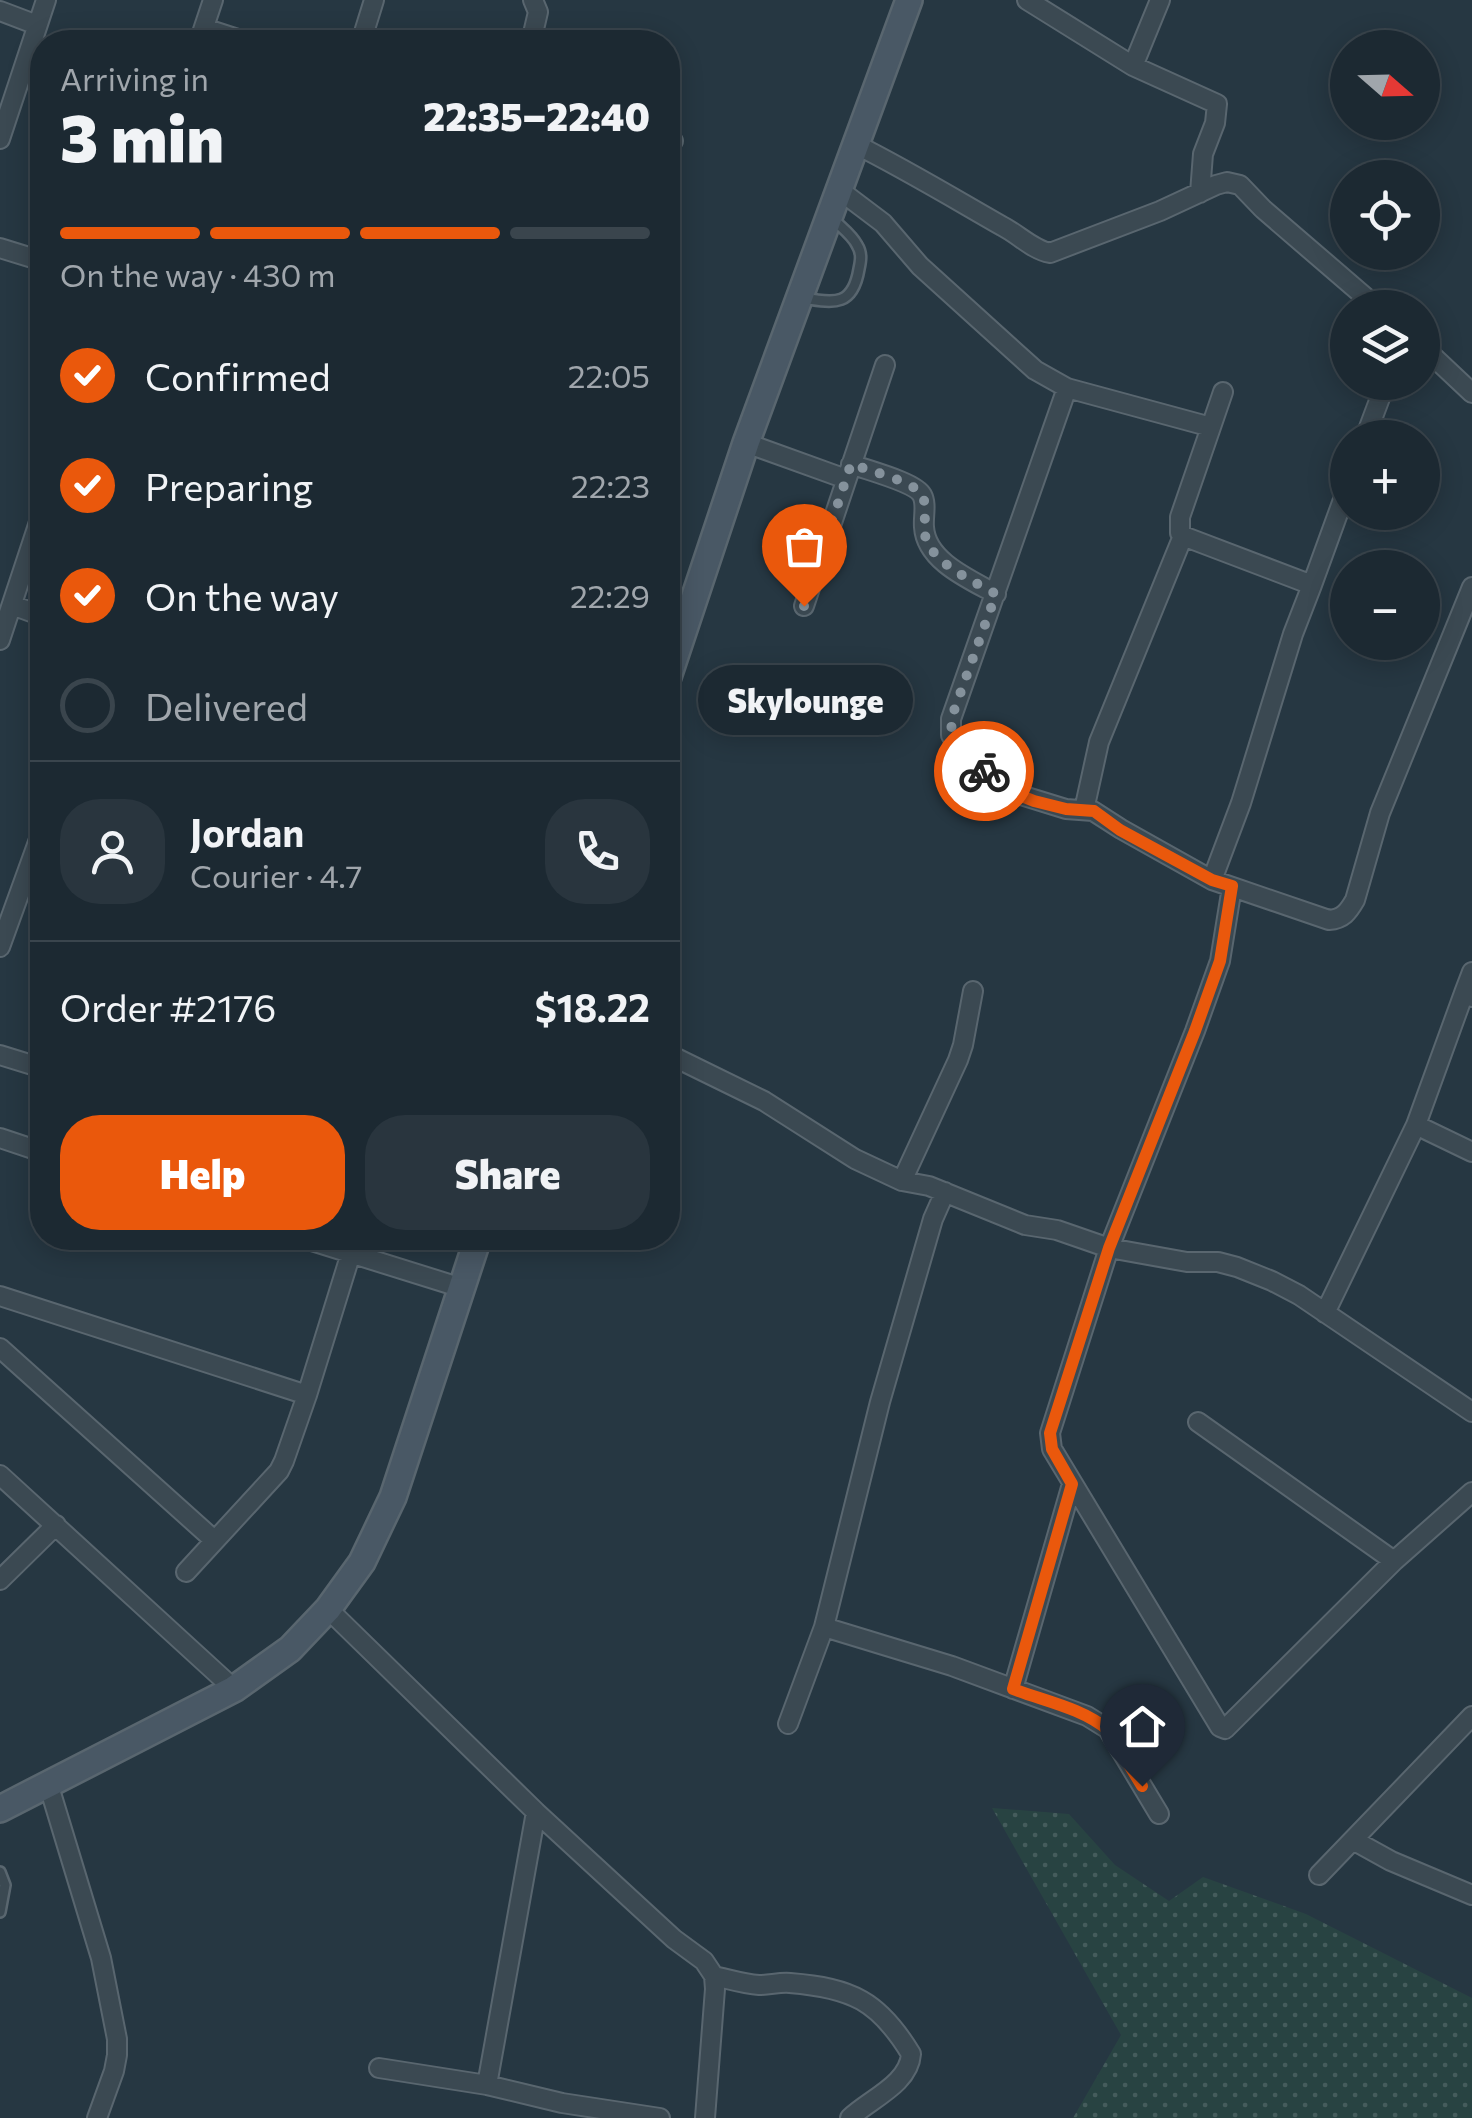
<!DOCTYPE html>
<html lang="en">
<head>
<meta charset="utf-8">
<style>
	:root { --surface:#1c2932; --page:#29353e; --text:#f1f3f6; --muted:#a0a6ac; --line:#3a454d; --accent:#ea580c }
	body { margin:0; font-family:Commissioner,sans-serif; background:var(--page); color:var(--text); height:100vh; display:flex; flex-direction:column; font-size:38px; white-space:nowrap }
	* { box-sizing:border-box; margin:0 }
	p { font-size:32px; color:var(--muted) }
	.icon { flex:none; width:55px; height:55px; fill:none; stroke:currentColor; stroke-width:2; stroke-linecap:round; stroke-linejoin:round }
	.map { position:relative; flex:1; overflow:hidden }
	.side { position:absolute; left:30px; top:30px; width:650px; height:1220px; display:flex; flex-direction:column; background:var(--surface); border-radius:40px; box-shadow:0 5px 25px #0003,0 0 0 2px var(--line) }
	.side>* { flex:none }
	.needle { width:65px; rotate:110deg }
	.buttons { position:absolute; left:1330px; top:30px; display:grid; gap:20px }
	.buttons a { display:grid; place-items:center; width:110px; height:110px; border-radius:50%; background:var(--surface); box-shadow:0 5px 25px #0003,0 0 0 2px var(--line); font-size:50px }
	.pin { position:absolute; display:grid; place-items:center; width:85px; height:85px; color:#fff; margin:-102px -42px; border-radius:50% 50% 50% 0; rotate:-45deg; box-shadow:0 0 10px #0007 }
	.pin .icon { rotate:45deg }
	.courier { position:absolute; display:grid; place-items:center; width:100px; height:100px; margin:-50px; border:8px solid #ea580c; border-radius:50%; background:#fff; color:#222; box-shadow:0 2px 12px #0007 }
	.bubble { position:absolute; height:70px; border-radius:35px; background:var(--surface); box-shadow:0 5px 25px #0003,0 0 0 2px var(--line); font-size:32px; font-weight:800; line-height:70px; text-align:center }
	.summary em { font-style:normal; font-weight:800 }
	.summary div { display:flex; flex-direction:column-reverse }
	.summary { display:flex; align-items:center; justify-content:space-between; height:170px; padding:0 30px }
	h1 { font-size:65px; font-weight:800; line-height:75px }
	.bar { display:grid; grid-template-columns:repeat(4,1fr); gap:15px 10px; align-content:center; height:120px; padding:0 30px }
	.bar i { height:12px; border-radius:8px; background:var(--line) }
	.bar .active { background:var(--accent) }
	.bar p { grid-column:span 4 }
	.line { display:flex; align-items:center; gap:25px; padding:0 30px; border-top:2px solid var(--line) }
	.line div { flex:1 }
	.round { display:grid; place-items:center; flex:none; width:105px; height:105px; border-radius:40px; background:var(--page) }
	ol { padding:0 30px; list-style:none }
	li { display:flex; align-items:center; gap:30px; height:110px }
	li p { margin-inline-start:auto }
	li .icon { padding:10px; border-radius:50%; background:var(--accent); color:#fff; stroke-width:4 }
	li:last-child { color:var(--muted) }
	li i { width:55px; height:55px; border:5px solid var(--line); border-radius:50% }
	.button { display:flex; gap:20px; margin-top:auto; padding:20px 30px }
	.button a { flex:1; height:115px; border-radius:40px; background:var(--accent); color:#fff; font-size:40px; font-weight:800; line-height:115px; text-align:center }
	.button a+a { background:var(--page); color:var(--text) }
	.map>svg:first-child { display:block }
	.grass { fill:url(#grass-dots) }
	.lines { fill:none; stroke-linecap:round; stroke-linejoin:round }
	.service-casing { stroke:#59666f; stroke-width:14 }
	.minor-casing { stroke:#59666f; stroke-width:22 }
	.secondary-casing { stroke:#59666f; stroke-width:30 }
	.service { stroke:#3b4952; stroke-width:9 }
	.minor { stroke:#3b4952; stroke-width:18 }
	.secondary { stroke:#495865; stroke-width:25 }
	.done { stroke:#85929c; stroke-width:10; stroke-dasharray:0 18 }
	.route { stroke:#ea580c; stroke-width:12 }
</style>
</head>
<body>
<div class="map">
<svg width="1472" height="2118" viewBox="0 0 1472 2118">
	<defs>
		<pattern id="grass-dots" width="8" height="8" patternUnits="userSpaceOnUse" patternTransform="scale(2.5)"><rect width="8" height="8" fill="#284342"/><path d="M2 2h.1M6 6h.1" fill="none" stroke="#455c5c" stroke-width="1.8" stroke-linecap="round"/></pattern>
	</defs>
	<rect width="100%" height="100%" fill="#263742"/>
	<!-- grass -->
	<path class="grass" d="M992,1808L1069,1814L1115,1865L1169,1901L1203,1877L1306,1914L1472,1998V2118H1073L1121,2035Z"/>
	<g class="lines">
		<!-- service casing -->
		<g class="service-casing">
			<path id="service" d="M804,298C836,304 853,305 859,269C861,260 862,253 857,245C852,235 842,228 834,220
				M0,1872L5,1885L0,1912"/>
		</g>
		<!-- minor casing -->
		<g class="minor-casing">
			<path id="minor" d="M1027,0L1133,66L1217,104L1215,123L1203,154L1200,193
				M0,11L37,25
				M204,28L247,42
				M199,42L213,0
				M361,42L374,0
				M531,42L538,12L533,0
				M1133,66L1160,0
				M0,139L46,0
				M855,144C905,169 953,198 1002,226C1018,234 1033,250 1050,253L1160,211L1216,185L1227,182L1240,185L1263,209L1378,308
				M668,150L673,141
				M838,189L883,223L920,266L1035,370L1067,388L1211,427L1180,517V533L1183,536L1312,585L1293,634L1241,803L1212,880
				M0,248L42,261
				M1422,346L1472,393
				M1067,388L951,719V735L958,746L980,768L1007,784L1014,793L1066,809L1093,811L1121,829L1212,880L1329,920C1343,919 1348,912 1355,900L1380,813L1472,587
				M1211,427L1223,392
				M1365,438L1386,382
				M746,443L846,479
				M851,464C866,470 915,482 922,495C927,504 923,517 924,527C926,561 969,579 996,594
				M1312,585L1348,486
				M12,605L42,616
				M804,606L885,365
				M0,640L42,513
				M1084,810L1099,742L1183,536
				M1232,887L1220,961L1195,1031L1109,1248L1050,1433L1052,1449L1220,1727L1225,1729L1394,1561L1472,1492
				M0,947L42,831
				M1472,997L1464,993L1472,972
				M668,1054L764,1101L855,1159L902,1181L929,1186L1025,1225L1057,1230L1109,1248L1187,1262H1218L1237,1267L1272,1281L1299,1295L1472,1412
				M0,1055L42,1068
				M1416,1125L1464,993
				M0,1138L42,1152
				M902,1181L958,1060L963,1045L973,991
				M302,1238L462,1288
				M0,1296L307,1395
				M1325,1313L1416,1125L1472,1152
				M0,1348L214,1540
				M1198,1422L1394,1561
				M0,1475L234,1689
				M186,1572L279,1471L284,1461L307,1395L351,1253
				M0,1580L56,1525
				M328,1609L536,1812L674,1939L704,1961L714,1976L715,1989L705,2118
				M824,1627L952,1666L1087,1716L1108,1729L1159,1814
				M1013,1689L1072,1484
				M788,1724L824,1627L880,1402L933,1219L945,1192
				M48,1783L101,1958L117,2039V2055L114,2071L97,2118
				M1353,1840L1391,1861L1472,1895
				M1319,1875L1472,1716
				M714,1976C728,1979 744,1984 759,1985C770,1985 780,1982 790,1983C852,1988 879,2001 911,2054C909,2084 870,2099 850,2118
				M379,2068L487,2085L562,2103L660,2118
				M487,2085L536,1812"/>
		</g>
		<!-- secondary casing -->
		<g class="secondary-casing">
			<path id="secondary" d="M668,677L746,443L909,0
				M0,1809L234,1689L290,1649L328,1609L362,1562L393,1497L478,1238"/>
		</g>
		<!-- service -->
		<use href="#service" class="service"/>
		<!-- minor -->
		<use href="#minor" class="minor"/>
		<!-- secondary -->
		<use href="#secondary" class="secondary"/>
	</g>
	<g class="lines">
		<!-- done -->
		<path class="done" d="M804,606L851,464C867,470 915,482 922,495C928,506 923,523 925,535C930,562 973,581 996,594L951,719C951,745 965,755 984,771"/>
		<!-- route -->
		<path class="route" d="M984,771L1007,784L1014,793L1034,801L1066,809L1094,811L1120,830L1212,880L1232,886L1220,961L1195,1031L1109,1248L1050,1433L1052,1449L1072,1484L1013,1689C1044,1701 1082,1708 1108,1730L1142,1786"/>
	</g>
</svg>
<div class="buttons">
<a><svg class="needle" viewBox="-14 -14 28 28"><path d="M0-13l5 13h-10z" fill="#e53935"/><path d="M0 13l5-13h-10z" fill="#a0a6ac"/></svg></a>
<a><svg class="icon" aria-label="locate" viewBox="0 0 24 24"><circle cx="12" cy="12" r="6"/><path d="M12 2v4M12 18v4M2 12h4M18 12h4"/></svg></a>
<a><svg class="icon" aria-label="layers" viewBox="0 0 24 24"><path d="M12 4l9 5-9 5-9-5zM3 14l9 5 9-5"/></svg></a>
<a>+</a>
<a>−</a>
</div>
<div class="pin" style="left:804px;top:606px;background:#ea580c"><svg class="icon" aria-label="bag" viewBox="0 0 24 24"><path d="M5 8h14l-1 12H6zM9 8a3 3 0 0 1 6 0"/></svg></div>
<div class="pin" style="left:1142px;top:1786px;background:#1f2937"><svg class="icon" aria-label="home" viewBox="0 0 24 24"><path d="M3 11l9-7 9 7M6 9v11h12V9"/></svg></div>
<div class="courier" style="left:984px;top:771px"><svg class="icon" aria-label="bike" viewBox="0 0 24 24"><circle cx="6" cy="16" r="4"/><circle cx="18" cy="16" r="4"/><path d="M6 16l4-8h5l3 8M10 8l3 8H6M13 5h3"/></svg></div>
<div class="bubble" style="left:698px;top:665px;width:215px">Skylounge</div>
<section class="side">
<div class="summary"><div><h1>3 min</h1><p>Arriving in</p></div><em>22:35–22:40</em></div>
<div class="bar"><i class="active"></i><i class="active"></i><i class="active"></i><i></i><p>On the way · 430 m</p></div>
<ol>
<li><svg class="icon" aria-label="check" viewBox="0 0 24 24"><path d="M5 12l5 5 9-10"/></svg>Confirmed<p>22:05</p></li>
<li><svg class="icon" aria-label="check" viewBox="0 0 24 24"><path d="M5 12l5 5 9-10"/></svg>Preparing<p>22:23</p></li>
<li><svg class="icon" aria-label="check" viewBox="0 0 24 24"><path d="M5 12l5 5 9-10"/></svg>On the way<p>22:29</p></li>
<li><i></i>Delivered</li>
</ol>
<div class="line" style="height:180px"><a class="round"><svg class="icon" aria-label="person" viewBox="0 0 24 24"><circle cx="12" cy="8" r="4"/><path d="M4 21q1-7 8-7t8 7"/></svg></a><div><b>Jordan</b><p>Courier · 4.7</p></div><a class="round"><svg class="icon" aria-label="phone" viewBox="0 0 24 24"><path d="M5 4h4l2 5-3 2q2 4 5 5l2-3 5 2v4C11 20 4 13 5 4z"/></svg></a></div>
<div class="line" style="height:130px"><div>Order #2176</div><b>$18.22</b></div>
<div class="button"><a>Help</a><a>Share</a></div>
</section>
</div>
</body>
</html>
